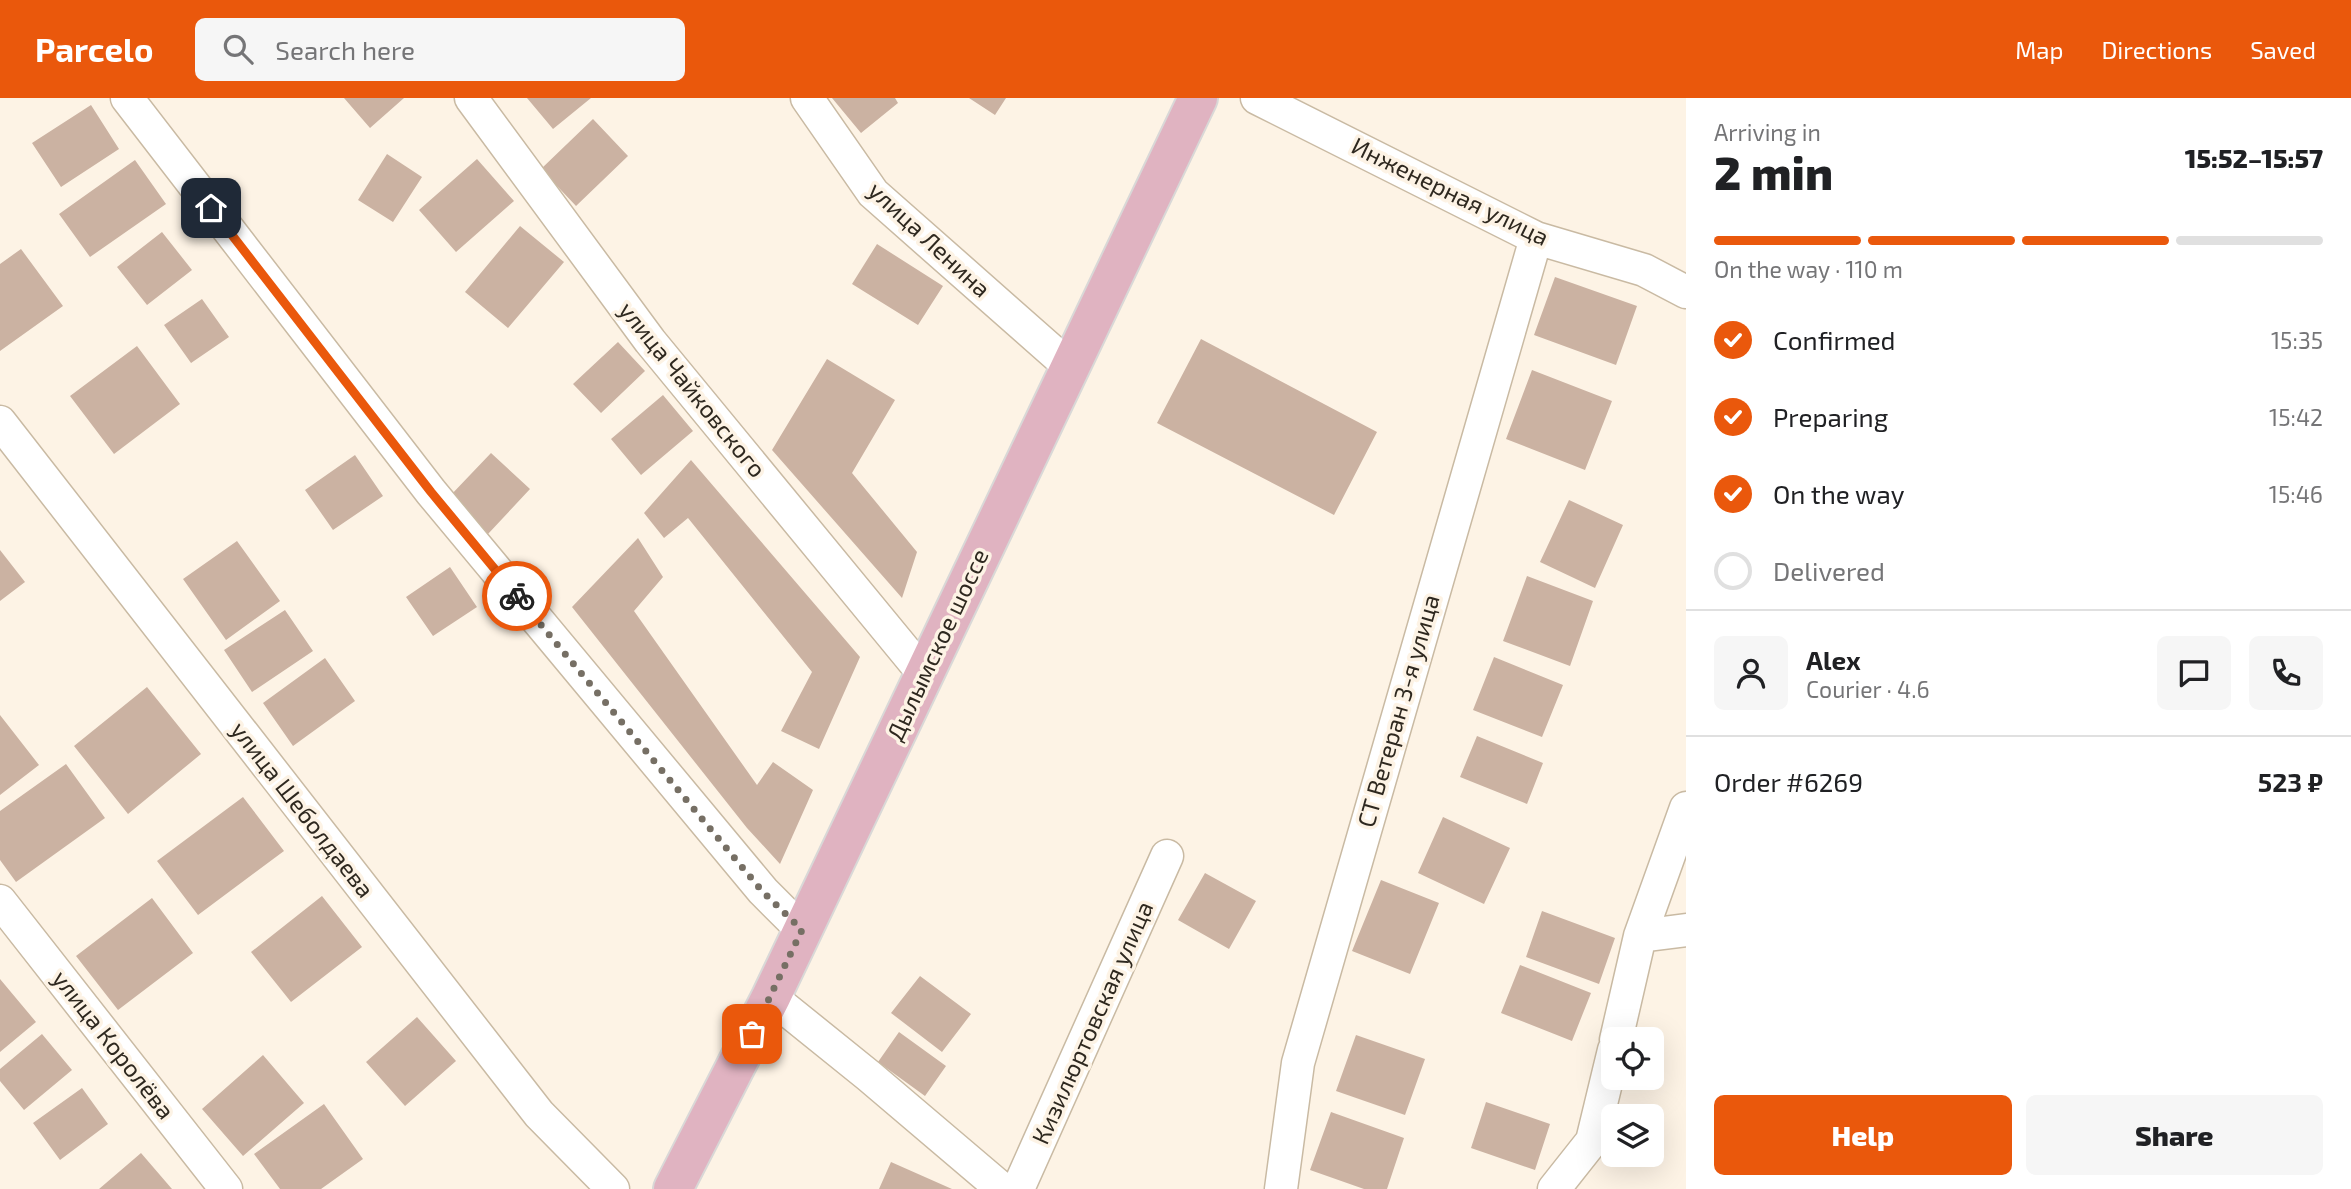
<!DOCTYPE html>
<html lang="en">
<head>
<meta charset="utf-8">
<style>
	:root { --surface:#fff; --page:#f6f6f6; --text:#202124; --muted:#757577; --line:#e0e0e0; --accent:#ea580c }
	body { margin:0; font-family:"Exo 2",sans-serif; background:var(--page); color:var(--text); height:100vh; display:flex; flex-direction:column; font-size:26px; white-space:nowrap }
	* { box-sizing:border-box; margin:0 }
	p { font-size:23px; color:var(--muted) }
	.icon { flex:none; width:38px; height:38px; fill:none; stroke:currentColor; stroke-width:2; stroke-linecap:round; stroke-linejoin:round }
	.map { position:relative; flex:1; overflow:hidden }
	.details { display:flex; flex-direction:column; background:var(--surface); width:665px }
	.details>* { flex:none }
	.buttons { position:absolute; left:1601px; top:929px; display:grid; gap:14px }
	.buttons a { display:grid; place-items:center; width:63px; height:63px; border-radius:10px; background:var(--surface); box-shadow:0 7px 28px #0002; font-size:35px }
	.pin { position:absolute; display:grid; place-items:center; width:60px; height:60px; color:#fff; margin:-30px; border-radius:14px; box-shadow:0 4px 10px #0006 }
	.courier { position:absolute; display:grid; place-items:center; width:70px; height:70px; margin:-35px; border:5px solid #ea580c; border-radius:50%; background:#fff; color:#222; box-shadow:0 2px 9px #0007 }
	.head em { font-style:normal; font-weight:800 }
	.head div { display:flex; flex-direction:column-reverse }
	.head { display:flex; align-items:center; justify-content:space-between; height:119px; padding:0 28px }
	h1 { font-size:46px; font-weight:800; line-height:52px }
	.bar { display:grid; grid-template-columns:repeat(4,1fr); gap:10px 7px; align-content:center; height:84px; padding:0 28px }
	.bar i { height:9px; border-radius:5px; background:var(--line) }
	.bar .on { background:var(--accent) }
	.bar p { grid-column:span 4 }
	.line { display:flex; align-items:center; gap:18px; padding:0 28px; border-top:2px solid var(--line) }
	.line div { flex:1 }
	.round { display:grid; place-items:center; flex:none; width:74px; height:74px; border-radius:10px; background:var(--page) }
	ol { padding:0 28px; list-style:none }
	li { display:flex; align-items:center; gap:21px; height:77px }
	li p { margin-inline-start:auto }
	li .icon { padding:7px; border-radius:50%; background:var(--accent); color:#fff; stroke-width:4 }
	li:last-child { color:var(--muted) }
	li i { width:38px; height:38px; border:4px solid var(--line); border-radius:50% }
	.action { display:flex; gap:14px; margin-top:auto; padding:14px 28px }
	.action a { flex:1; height:80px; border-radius:10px; background:var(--accent); color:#fff; font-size:28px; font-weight:800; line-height:80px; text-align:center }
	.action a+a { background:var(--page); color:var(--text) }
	header { display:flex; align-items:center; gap:42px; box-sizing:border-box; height:98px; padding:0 35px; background:var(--accent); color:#fff }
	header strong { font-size:33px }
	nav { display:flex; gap:38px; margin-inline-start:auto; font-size:24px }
	.search { width:490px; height:63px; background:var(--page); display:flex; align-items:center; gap:18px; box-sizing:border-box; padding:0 24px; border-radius:10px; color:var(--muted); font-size:26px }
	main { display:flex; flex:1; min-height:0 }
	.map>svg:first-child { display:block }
	.building { fill:#cbb2a2 }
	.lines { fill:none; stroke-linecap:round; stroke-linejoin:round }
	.minor-casing { stroke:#c9baa3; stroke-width:35 }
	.major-casing { stroke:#d9d8d7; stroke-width:42 }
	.minor { stroke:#fff; stroke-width:32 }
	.major { stroke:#e0b3c1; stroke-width:38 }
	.done { stroke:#766f64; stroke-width:7; stroke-dasharray:0 12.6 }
	.route { stroke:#ea580c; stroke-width:9 }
	.labels { text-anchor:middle; stroke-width:7; stroke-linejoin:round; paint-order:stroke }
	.street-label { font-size:24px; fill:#2e281f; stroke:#fdf3e5 }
</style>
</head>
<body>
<header>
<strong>Parcelo</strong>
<div class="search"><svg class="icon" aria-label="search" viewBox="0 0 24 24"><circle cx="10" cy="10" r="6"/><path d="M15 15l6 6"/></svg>Search here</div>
<nav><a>Map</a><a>Directions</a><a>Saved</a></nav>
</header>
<main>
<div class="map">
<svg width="1686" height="1091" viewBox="0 0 1686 1091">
	<rect width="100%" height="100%" fill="#fdf3e5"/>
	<!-- building -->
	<path class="building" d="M344,0H404L370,30Z
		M527,0H591L553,31Z
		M832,0H895L898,5L861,35Z
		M969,0H1006L995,17Z
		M91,7L119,51L61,89L32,45Z
		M593,21L628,58L576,108L541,71Z
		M387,56L422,79L393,124L358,102Z
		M477,61L514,103L456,154L419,112Z
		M135,62L166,106L90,159L59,116Z
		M520,128L564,164L508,230L465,194Z
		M162,134L192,172L147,207L117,169Z
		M877,146L943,188L918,227L852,186Z
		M21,151L63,208L0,253V166Z
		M1555,179L1637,208L1616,267L1534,237Z
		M202,201L229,239L191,265L164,227Z
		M1201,241L1377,334L1334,417L1157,325Z
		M618,244L645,273L601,315L573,286Z
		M137,248L180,306L114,356L70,298Z
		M827,261L895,302L852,375L917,454L902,500L772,352Z
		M1532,272L1612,303L1585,372L1506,341Z
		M663,297L693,333L641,377L611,341Z
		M491,355L530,391L488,436L449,399Z
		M355,357L383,398L333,432L305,392Z
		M691,362L860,559L819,651L781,633L812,574L688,420L664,440L644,415Z
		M1569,402L1623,427L1595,490L1540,464Z
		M638,440L663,479L634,513L757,687L773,664L813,692L780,766L747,730L572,509Z
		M237,443L280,503L226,542L183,481Z
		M0,452L25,484L0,503Z
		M450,469L477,509L433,538L406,499Z
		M1527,478L1593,503L1570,568L1503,543Z
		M285,512L313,553L252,594L224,552Z
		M1494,559L1563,587L1542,639L1473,612Z
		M325,560L355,603L293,648L263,605Z
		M147,589L201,656L128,716L74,648Z
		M0,617L39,667L0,697Z
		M1477,638L1543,665L1527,706L1460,679Z
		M66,666L105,720L16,784L0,762V713Z
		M243,699L284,753L198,817L157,763Z
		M1443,719L1510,750L1484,806L1418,775Z
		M1205,775L1256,803L1229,851L1178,822Z
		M1381,782L1439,805L1410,876L1352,853Z
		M322,798L362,849L291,904L251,854Z
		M152,800L193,855L118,912L76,858Z
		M1542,813L1615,840L1599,886L1526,859Z
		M1520,867L1591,895L1572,943L1501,915Z
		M920,878L971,916L942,954L891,915Z
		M0,881L36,924L0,954Z
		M417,919L456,963L405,1008L366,964Z
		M899,934L946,968L925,998L878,964Z
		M42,936L72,972L24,1012L0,983V971Z
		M1356,937L1425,961L1405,1017L1336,993Z
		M263,957L304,1005L243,1058L202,1011Z
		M82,990L108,1026L60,1062L33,1025Z
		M1486,1004L1550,1026L1535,1072L1471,1050Z
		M324,1006L363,1061L321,1091H280L254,1056Z
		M1331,1014L1404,1040L1387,1091H1364L1310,1072Z
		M141,1055L172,1091H99Z
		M891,1064L952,1091H879Z"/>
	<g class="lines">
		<!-- minor casing -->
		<g class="minor-casing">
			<path id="minor" d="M127,0L431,394L763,793L802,832
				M471,0L650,243L924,576
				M807,0L873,95L1069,268
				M1257,0L1536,140L1644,172L1686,194
				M0,324L539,1016L613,1091
				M0,803L226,1091
				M1640,838L1686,832
				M771,899L869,978L1002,1091
				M1616,942L1640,838L1686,710
				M1018,1091L1167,758
				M1281,1091L1298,965L1536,140
				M1554,1091L1592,1043L1614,952"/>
		</g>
		<!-- major casing -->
		<g class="major-casing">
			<path id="major" d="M673,1091L771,899L1198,0"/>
		</g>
		<!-- minor -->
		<use href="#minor" class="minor"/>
		<!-- major -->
		<use href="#major" class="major"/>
	</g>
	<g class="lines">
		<!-- done -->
		<path class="done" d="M517,498L762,793L802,832L752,936"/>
		<!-- route -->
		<path class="route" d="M211,110L431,394L517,498"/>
	</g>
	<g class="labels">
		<!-- street labels -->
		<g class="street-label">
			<text transform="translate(1450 94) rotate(26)" y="8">Инженерная улица</text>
			<text transform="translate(929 142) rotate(43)" y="8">улица Ленина</text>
			<text transform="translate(692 292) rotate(51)" y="8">улица Чайковского</text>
			<text transform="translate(938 547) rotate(-65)" y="8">Дылымское шоссе</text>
			<text transform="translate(1399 613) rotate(-74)" y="8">СТ Ветеран 3-я улица</text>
			<text transform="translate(302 712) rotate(52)" y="8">улица Шеболдаева</text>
			<text transform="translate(1093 925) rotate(-66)" y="8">Кизилюртовская улица</text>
			<text transform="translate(113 947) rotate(52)" y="8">улица Королёва</text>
		</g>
	</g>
</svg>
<div class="buttons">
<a><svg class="icon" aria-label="locate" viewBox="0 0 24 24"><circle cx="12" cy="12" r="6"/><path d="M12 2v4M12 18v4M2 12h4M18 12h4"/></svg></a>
<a><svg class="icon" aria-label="layers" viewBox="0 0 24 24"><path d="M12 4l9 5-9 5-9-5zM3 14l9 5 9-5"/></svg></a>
</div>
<div class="pin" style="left:752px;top:936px;background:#ea580c"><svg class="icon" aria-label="bag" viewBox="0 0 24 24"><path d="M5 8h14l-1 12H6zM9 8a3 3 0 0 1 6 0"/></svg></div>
<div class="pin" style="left:211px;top:110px;background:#1f2937"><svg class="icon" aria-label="home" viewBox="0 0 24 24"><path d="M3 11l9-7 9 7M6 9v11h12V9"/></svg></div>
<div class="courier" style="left:517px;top:498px"><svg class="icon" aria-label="bike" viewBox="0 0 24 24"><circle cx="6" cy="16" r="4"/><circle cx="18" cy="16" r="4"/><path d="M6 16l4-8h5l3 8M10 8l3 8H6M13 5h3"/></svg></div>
</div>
<section class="details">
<div class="head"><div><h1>2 min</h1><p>Arriving in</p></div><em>15:52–15:57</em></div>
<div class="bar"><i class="on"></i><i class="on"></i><i class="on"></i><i></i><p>On the way · 110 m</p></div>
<ol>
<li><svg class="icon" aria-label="check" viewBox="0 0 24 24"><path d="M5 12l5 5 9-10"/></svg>Confirmed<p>15:35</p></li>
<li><svg class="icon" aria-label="check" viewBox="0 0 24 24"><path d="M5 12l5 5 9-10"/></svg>Preparing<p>15:42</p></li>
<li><svg class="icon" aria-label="check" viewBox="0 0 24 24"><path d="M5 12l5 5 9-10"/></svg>On the way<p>15:46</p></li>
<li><i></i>Delivered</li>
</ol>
<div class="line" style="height:126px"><a class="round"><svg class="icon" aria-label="person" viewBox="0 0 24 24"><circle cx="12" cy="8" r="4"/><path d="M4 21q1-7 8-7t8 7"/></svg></a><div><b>Alex</b><p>Courier · 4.6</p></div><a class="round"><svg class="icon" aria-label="chat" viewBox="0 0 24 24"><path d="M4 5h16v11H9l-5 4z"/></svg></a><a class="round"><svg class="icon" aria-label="phone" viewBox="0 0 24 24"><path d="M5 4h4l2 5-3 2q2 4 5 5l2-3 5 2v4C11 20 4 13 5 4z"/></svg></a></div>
<div class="line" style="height:91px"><div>Order #6269</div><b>523 ₽</b></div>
<div class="action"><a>Help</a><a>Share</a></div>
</section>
</main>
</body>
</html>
